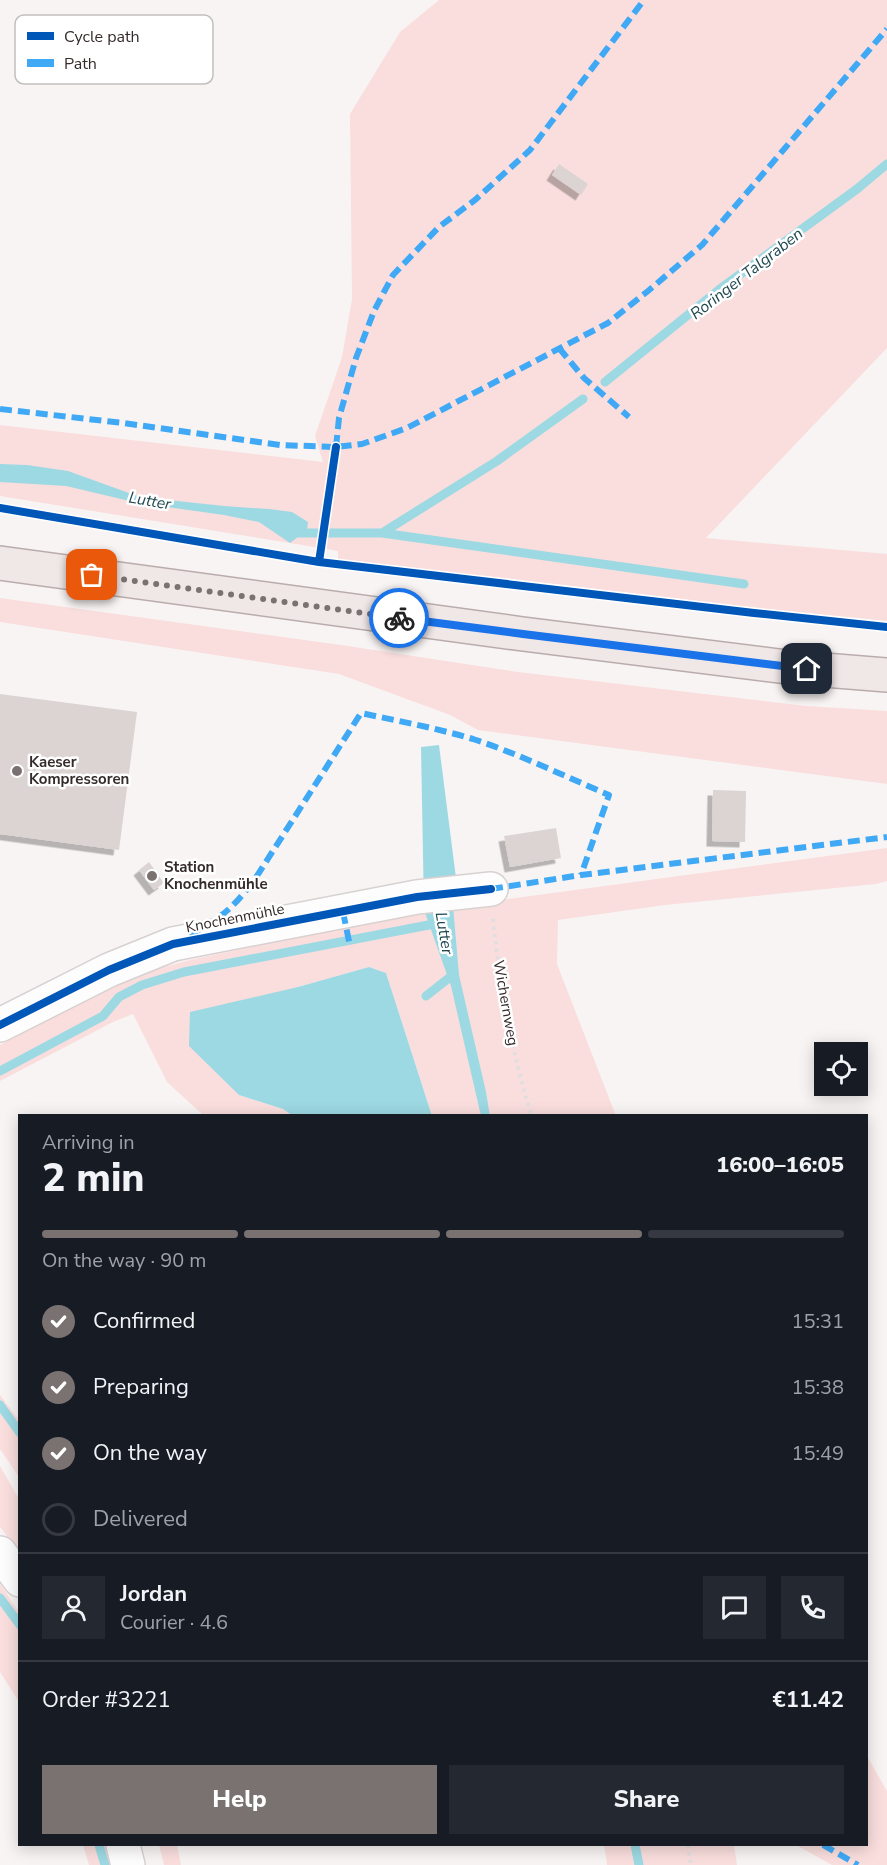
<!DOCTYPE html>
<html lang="en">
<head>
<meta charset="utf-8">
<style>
	:root { --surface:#171b24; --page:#242831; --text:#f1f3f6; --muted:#9ea1a6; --line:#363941; --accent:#7a7171 }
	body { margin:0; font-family:"Nunito Sans",sans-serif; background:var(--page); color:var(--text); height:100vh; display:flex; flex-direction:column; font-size:22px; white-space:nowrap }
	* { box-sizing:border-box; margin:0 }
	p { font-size:20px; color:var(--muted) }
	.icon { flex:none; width:33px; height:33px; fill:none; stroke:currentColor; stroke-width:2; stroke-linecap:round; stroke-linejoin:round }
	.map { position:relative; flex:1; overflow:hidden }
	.side { position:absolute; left:18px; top:1114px; width:850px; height:732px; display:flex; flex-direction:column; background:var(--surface); border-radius:0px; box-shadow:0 3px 15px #0003 }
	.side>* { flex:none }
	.fabs { position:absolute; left:814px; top:1042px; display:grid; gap:12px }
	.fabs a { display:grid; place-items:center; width:54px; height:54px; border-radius:0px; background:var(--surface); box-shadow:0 3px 15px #0003; font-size:30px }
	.pin { position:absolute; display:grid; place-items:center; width:51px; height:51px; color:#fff; margin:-26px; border-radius:12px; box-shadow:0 3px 9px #0006 }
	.courier { position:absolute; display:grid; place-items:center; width:60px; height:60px; margin:-30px; border:4px solid #1a73e8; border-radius:50%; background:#fff; color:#222; box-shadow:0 2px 8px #0007 }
	.headline em { font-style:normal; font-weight:800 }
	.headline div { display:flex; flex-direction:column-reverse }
	.headline { display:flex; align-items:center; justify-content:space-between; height:102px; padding:0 24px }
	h1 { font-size:39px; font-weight:800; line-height:45px }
	.bar { display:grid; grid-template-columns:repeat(4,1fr); gap:9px 6px; align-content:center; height:72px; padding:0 24px }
	.bar i { height:8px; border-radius:4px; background:var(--line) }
	.bar .active { background:var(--accent) }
	.bar p { grid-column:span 4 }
	.line { display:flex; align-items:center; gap:15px; padding:0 24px; border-top:2px solid var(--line) }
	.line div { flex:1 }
	.round { display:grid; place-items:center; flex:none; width:63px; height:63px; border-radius:0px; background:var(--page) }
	ol { padding:0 24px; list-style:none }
	li { display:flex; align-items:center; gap:18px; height:66px }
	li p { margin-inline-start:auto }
	li .icon { padding:6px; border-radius:50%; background:var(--accent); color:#fff; stroke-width:4 }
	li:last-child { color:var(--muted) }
	li i { width:33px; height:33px; border:3px solid var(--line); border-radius:50% }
	.primary-button { display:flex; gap:12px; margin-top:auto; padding:12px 24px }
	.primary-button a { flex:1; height:69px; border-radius:0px; background:var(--accent); color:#fff; font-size:24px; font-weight:800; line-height:69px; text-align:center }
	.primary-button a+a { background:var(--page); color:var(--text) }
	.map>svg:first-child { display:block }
	.green { fill:#f9dedd }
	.water { fill:#9dd9e3 }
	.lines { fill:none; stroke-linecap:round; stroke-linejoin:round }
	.stream { stroke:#9dd9e3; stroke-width:9 }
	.building { fill:#dbd4d3; filter:url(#shadow) }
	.minor-casing { stroke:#d8d1d1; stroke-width:36 }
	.tertiary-casing { stroke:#d8d1d1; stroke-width:36 }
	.primary-casing { stroke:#baacac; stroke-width:36 }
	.path { stroke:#e0dede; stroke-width:4; stroke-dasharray:3 4.5; stroke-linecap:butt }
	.minor { stroke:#fefdfd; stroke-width:33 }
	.tertiary { stroke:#fefdfd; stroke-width:33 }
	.primary { stroke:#f0e7e7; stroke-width:33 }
	.quiet { stroke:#3fa9f5; stroke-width:6; stroke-dasharray:12 6; stroke-linecap:butt }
	.cycleway-casing { stroke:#fff; stroke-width:11 }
	.cycleway { stroke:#0057b8; stroke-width:8 }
	.done { stroke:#7a7171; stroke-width:6; stroke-dasharray:0 10.8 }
	.route { stroke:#1a73e8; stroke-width:8 }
	.poi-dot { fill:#7a7171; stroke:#fff; stroke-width:2 }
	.labels { text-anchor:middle; stroke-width:5; stroke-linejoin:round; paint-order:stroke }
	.poi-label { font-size:15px; font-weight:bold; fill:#352b2b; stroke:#fff; text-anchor:start }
	.street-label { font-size:15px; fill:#352b2b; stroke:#fff }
	.water-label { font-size:16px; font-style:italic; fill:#1f484f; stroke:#fff }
	.key { fill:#fff; stroke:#c2bfbf; stroke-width:1.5 }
	.key-label { font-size:16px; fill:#352b2b }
</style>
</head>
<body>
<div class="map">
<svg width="887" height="1865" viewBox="0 0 887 1865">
	<defs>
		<filter id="shadow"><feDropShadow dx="-5.5" dy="5.5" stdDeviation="0" flood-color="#0004"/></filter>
	</defs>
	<rect width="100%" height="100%" fill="#f9f4f4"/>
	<!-- green -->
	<path class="green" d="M439,0H887V348L706,538L887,554V621L767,609L338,559V551L321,548L0,496V425L323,462L315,436L342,357L352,299L350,114L400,32Z
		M0,598L341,645L518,672L806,706L887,711V784L478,730L450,715L339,674L0,622Z
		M887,848V881L876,884L665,905L558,920L557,964L616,1116H432L386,973L369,967L298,987L239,1095L283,1109L293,1116H205L202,1114L167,1082L133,1014L113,1022L0,1081V1045L134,975L190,960L419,911Z
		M0,1395L19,1420V1477L0,1449Z
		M0,1466L19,1499V1552L0,1527Z
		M0,1584L19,1612V1702L0,1672Z
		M867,1756L887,1791V1865H832L796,1845H867Z
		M83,1845H106L112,1865H89Z
		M159,1845H177L181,1865H164Z
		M604,1845H734L737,1865H607Z"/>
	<!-- water -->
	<path class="water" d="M0,464L27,465L68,471L140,497L224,506L269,509L292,512L308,522L307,530L290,543L259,522L224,515L138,503L66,486L0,482Z
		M439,745L456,878L453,906L459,975L486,1092L490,1116H481L451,986L424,910L421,747Z
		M369,967L386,973L432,1116H293L283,1109L239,1095L189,1046L190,1012L298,987Z"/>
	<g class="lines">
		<!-- stream -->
		<path class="stream" d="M605,382L720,289L857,189L887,164
			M292,529L298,533H382L497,461L583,399
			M382,533L744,584
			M426,996L454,974
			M0,1071L103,1016L119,997L142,985L184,972L439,923
			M0,1405L20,1433
			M0,1598L20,1625
			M99,1845L105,1865
			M635,1845L639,1865"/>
	</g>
	<!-- building -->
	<path class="building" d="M559,164L588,184L581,195L552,175Z
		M0,694L137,712L119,850L0,834Z
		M713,790L746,791L745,842L712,841Z
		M556,828L561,858L510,867L504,836Z
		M149,862L164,883L154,890L139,870Z"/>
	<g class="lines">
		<!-- minor casing -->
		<g class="minor-casing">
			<path id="minor" d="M0,1025L109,970L173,944L417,897L491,889"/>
		</g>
		<!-- tertiary casing -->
		<g class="tertiary-casing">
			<path id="tertiary" d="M0,1553L20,1580
				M123,1845L128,1865"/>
		</g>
		<!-- primary casing -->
		<g class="primary-casing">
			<path id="primary" d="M0,563L523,634L787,667L887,675"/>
		</g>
		<!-- path -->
		<path class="path" d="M493,919C500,986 511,1052 532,1116
			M688,1845L691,1865"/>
		<!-- minor -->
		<use href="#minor" class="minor"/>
		<!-- tertiary -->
		<use href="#tertiary" class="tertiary"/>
		<!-- primary -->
		<use href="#primary" class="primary"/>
		<!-- quiet -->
		<path class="quiet" d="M559,348L584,378L629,417
			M0,409L123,423L280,445L336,447L362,444L407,428L608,323L648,291L702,245L887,29
			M336,447L339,418L356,358L374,311L393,275L439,227L475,200L530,150L644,0
			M491,889L581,875L887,837
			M343,912L350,946
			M189,935C222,918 233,908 255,879L361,713C398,721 436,728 473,739C519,754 564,776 609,795L581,875
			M823,1845L858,1865"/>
		<!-- cycleway casing -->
		<g class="cycleway-casing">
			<path id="cycleway" d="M0,508L319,562L754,613L887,627
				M319,562L336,447
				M0,1025L109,970L173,944L417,897L491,889"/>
		</g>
		<!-- cycleway -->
		<use href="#cycleway" class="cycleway"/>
	</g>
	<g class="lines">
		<!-- done -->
		<path class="done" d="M92,575L399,618"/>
		<!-- route -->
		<path class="route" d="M399,618L523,634L807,669"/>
	</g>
	<!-- markers -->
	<g class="poi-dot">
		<circle cx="17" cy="771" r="6"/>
		<circle cx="152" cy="876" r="6"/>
	</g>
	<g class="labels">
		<!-- poi labels -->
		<g class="poi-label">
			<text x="29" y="767">Kaeser<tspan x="29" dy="17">Kompressoren</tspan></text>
			<text x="164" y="872">Station<tspan x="164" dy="17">Knochenmühle</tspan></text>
		</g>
		<!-- street labels -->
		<g class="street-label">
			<text transform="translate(235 918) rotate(-11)" y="5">Knochenmühle</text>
			<text transform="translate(506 1003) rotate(80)" y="5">Wichernweg</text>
		</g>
		<!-- water labels -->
		<g class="water-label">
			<text transform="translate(746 273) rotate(-38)" y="6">Roringer Talgraben</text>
			<text transform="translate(150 500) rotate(10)" y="6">Lutter</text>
			<text transform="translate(445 933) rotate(80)" y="6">Lutter</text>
		</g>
	</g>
	<!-- legend -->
	<rect x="15" y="15" width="198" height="69" rx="9" class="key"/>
	<rect x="27" y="32" width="27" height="8" fill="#0057b8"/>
	<rect x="27" y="59" width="27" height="8" fill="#3fa9f5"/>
	<g class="key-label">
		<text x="64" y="42">Cycle path</text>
		<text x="64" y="69">Path</text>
	</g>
</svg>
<div class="fabs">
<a><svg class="icon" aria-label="locate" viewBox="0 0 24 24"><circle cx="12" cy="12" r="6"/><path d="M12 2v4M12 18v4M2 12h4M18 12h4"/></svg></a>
</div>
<div class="pin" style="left:92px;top:575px;background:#ea580c"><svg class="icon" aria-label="bag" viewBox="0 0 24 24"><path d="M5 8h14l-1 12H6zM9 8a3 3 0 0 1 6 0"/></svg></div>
<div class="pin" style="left:807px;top:669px;background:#1f2937"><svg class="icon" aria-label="home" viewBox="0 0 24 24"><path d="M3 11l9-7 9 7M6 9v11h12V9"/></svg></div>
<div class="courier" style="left:399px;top:618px"><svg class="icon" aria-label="bike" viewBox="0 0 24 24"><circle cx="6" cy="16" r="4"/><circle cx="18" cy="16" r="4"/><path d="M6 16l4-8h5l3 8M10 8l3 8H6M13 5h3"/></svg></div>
<section class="side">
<div class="headline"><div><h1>2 min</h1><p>Arriving in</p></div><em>16:00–16:05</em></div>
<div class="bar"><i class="active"></i><i class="active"></i><i class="active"></i><i></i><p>On the way · 90 m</p></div>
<ol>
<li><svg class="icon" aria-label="check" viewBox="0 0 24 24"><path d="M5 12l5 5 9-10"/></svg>Confirmed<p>15:31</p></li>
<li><svg class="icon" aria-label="check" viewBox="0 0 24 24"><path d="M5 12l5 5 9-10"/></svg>Preparing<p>15:38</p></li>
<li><svg class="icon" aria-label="check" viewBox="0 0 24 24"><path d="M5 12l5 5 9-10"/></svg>On the way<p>15:49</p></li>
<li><i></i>Delivered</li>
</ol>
<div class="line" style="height:108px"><a class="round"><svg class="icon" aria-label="person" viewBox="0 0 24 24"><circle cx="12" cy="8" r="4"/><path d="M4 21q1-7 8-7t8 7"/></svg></a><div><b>Jordan</b><p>Courier · 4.6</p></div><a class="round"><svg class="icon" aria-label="chat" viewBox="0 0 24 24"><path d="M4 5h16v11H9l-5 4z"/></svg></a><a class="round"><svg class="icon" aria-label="phone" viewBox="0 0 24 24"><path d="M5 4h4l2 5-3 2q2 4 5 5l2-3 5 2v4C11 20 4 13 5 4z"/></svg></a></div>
<div class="line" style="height:78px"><div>Order #3221</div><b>€11.42</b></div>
<div class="primary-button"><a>Help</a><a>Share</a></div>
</section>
</div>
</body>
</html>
